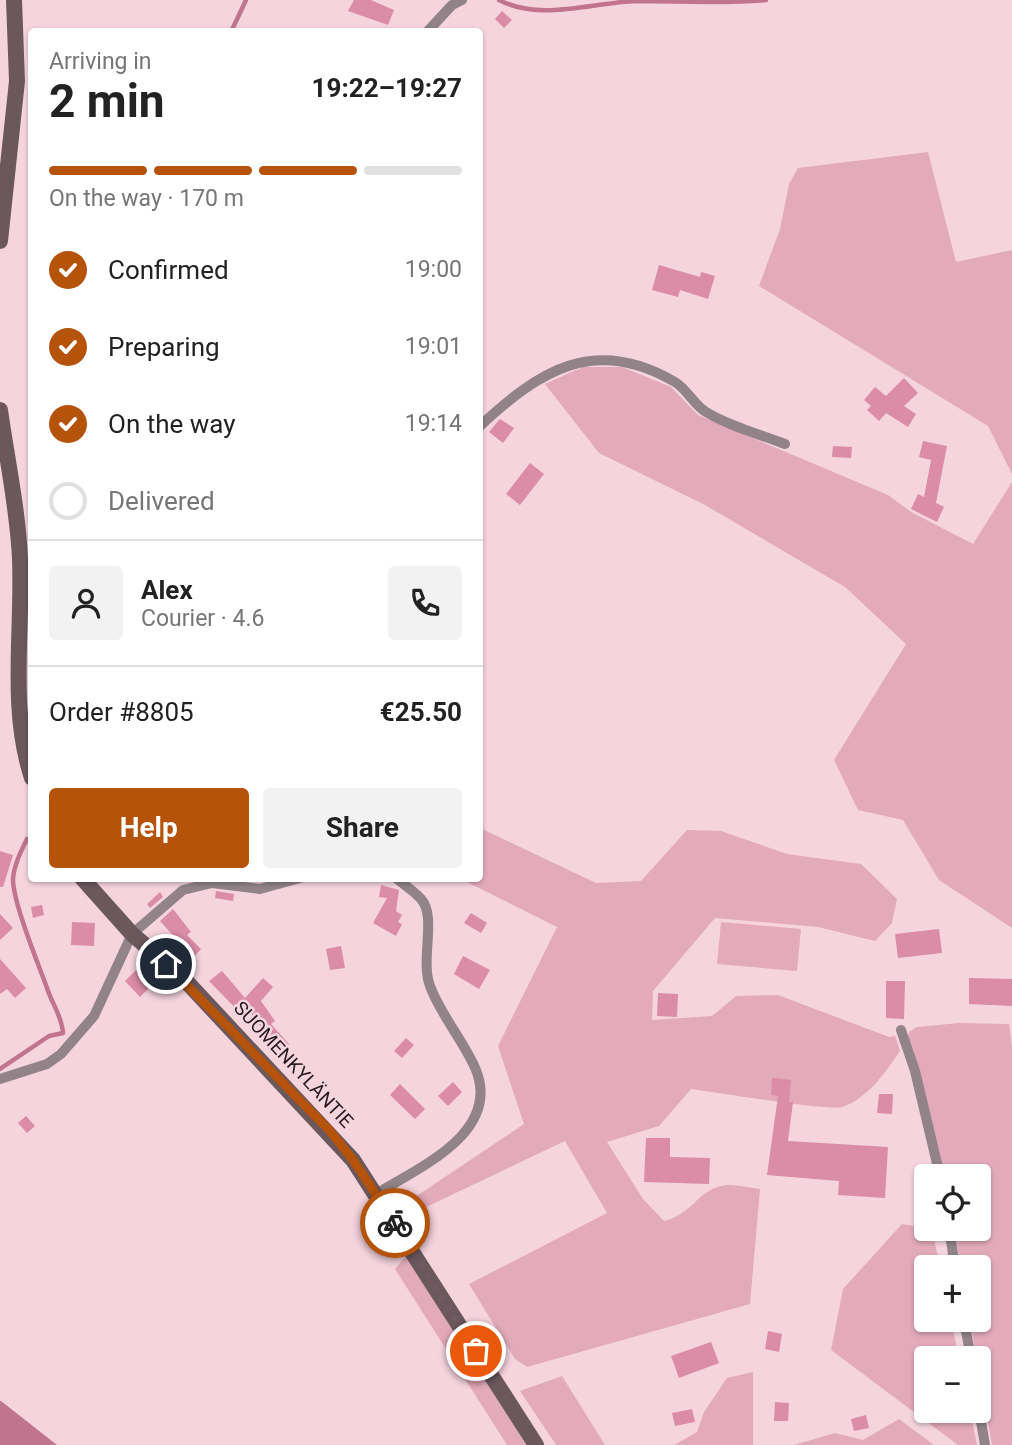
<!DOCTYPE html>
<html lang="en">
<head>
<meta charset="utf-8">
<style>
	:root { --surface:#fff; --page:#f2f2f2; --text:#222; --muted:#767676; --line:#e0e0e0; --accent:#b45309 }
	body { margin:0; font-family:Roboto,sans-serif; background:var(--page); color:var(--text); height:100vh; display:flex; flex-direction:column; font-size:26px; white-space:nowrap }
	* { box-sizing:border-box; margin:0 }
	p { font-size:23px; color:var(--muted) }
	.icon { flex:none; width:38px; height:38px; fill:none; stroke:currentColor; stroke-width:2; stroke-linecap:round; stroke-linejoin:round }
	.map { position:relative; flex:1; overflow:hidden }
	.sheet { position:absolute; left:28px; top:28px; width:455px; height:854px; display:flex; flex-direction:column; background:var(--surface); border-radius:7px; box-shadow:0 2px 5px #0004 }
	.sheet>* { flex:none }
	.fabs { position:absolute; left:914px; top:1164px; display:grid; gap:14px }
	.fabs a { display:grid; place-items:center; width:77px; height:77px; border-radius:7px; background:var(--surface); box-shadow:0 2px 5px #0004; font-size:35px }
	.pin { position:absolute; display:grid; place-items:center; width:60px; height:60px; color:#fff; margin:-30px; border:4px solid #fff; border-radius:50%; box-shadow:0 2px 7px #0007 }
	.courier { position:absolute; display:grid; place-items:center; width:70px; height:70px; margin:-35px; border:5px solid #b45309; border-radius:50%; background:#fff; color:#222; box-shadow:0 2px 9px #0007 }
	.summary em { font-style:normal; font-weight:700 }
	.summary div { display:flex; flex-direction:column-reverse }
	.summary { display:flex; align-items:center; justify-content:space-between; height:119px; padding:0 21px }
	h1 { font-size:46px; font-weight:700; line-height:52px }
	.bar { display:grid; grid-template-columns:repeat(4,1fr); gap:10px 7px; align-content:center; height:84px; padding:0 21px }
	.bar i { height:9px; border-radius:5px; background:var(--line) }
	.bar .selected { background:var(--accent) }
	.bar p { grid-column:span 4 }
	.line { display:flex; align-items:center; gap:18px; padding:0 21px; border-top:2px solid var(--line) }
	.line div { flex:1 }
	.round { display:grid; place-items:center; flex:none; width:74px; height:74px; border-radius:7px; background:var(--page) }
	ol { padding:0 21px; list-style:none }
	li { display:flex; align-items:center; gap:21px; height:77px }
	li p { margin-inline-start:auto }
	li .icon { padding:7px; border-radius:50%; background:var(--accent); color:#fff; stroke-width:4 }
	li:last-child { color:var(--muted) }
	li i { width:38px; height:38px; border:4px solid var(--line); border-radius:50% }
	.button { display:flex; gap:14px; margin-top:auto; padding:14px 21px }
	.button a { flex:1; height:80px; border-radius:7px; background:var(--accent); color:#fff; font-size:28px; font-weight:700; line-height:80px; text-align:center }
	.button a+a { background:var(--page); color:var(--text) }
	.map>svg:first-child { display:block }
	.green { fill:#e3aabb }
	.water { fill:#c1748e }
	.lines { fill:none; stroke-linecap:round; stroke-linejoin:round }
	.stream { stroke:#c1748e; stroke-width:4.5 }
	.building { fill:#db8ca6 }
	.street { stroke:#918387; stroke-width:10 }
	.secondary { stroke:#6b585d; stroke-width:16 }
	.done { stroke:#6e5b61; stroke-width:7; stroke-dasharray:0 12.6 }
	.route { stroke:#b45309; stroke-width:9 }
	.labels { text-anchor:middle; stroke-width:5; stroke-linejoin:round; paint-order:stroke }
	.street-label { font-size:19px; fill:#251a1d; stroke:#f5d4de }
</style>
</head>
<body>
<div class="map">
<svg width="1012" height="1445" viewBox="0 0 1012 1445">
	<rect width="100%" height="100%" fill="#f5d4de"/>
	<!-- green -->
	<path class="green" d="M928,152L956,262L1012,250V474L988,426L759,286L780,229L789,184L798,168Z
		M583,367H622L671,387L698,415L888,495L911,512L973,544L1012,482V928L939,880L903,820L858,810L834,760L906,644L845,587L705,505L599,453L545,384Z
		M480,828L596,883L641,881L687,830L721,831L787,854L861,864L897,899L892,923L875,941L818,927L715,918L653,991L652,1020L712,1016L736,996L778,995L889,1037L895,1036L900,1051C886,1072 867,1099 842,1107C829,1111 714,1092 691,1089L659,1126L607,1142L643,1199L664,1221C691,1215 698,1191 721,1186C732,1183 749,1188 760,1189L750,1304L527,1367L515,1359L469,1284L607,1213L565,1141L424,1208L415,1197L524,1124L498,1046L557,927L461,879L480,878Z
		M721,922L801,929L797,971L717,964Z
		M959,1023L1009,1024L1012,1046V1445H992L970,1320H978V1267H961L954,1229L978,1228V1176H944L908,1038L909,1032L917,1027Z
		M902,1224L932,1229L940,1267H926V1320H951L959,1358H926V1410L970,1411L977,1445H958L831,1350L843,1289Z
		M408,1254L526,1445H507L395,1269Z
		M753,1372V1445H674L697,1432L704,1412L727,1378Z
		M562,1376L605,1445H606H556L520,1391Z
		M899,1419L934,1445H794L835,1433L863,1440Z"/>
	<!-- water -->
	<path class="water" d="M0,1401H1L57,1445H0Z"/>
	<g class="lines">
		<!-- stream -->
		<path class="stream" d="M499,0C541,22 593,2 637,1C680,1 723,4 766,0
			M231,32L246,0
			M0,1069L49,1036L63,1033C62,1016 52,1004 47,988C38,963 13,903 13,879C14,865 21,851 27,839"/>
	</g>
	<!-- building -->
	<path class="building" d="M354,0H371L394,10L388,25L348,11Z
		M502,11L512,20L504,28L495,19Z
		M659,265L700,277L701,272L715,276L708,299L680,290L678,297L652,290Z
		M904,378L918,393L904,406L916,414L908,427L886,413L879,421L867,410L871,406L864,400L875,387L886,396Z
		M500,419L514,428L503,443L489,432Z
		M923,441L947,446L936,503L944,507L937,522L911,509L918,494L924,497L931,460L919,457Z
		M833,446L852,447L851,458L832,457Z
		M530,463L544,474L520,505L506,494Z
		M0,851L13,855L3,887H0Z
		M381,885L399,890L396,911L402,915L398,922L402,924L396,936L373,923L387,898L379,897Z
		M216,891L234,894L233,901L215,898Z
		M160,892L163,897L150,908L147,904Z
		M42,905L44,915L33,918L31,907Z
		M173,909L191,932L187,935L201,949L193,958L160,921Z
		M471,913L487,923L481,933L464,923Z
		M0,914L13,928L0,940Z
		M72,922L95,923L94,946L71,945Z
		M939,929L942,953L898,958L895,934Z
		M341,946L345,968L330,970L326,949Z
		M463,956L490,970L479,989L454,974Z
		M0,959L26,988L15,998L7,989L0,994Z
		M138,968L153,984L140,997L125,981Z
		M222,971L245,998L263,978L273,987L261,1001L275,1021L271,1024L289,1044L277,1058L267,1047L271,1042L251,1013L246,1019L209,981Z
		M969,978L1012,979V1006L969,1004Z
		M886,981H905L904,1019L886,1018Z
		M658,993L678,994L677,1017L657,1016Z
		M406,1038L414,1045L402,1058L394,1051Z
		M772,1078L791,1080L789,1102H793L788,1141L888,1147L885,1198L838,1195L839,1181L767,1175L778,1096L771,1095Z
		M453,1082L462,1092L448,1106L438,1096Z
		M400,1084L425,1109L415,1119L390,1095Z
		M879,1094H893L892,1114L877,1113Z
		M26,1116L35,1126L27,1133L18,1123Z
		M646,1138H670V1157L710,1158L709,1184L644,1182Z
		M768,1331L782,1334L779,1352L765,1349Z
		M711,1342L719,1363L679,1378L671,1356Z
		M775,1402L789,1403L788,1421H774Z
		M692,1409L695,1422L675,1426L672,1413Z
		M866,1415L869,1428L854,1431L851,1419Z"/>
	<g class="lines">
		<!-- street -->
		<path class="street" d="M427,32L452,5L462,0
			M480,426C540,370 595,335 675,382C687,389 694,405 706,412C729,426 759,434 785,444
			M901,1030L915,1071L940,1176
			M0,1079L47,1064L61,1054L94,1016L132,934L183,890L212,883L260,889L300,878
			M376,1194C418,1168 501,1133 476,1070C464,1041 441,1016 430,986C420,960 437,916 421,899C414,891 404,885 396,878
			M949,1228L955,1267
			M964,1320L971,1358
			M978,1404L985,1445"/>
		<!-- secondary -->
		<path class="secondary" d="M0,241L17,81L14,0
			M0,410C7,460 18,510 20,559C23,632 9,708 32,778
			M82,878L132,934L184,979L353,1160L536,1445"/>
	</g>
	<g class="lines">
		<!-- done -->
		<path class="done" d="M395,1223L476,1351"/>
		<!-- route -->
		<path class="route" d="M166,964L330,1131L353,1160L395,1223"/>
	</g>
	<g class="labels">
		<!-- street labels -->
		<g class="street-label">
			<text transform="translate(294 1064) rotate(47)" y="7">SUOMENKYLÄNTIE</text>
		</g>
	</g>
</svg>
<div class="fabs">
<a><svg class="icon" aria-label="locate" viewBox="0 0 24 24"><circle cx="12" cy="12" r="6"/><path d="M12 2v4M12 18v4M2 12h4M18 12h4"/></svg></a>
<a>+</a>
<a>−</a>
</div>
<div class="pin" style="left:476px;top:1351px;background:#ea580c"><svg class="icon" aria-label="bag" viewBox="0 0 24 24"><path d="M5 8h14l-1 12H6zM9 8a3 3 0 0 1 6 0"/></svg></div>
<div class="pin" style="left:166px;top:964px;background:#1f2937"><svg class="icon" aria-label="home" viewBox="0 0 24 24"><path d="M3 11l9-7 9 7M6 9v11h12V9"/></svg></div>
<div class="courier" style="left:395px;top:1223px"><svg class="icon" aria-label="bike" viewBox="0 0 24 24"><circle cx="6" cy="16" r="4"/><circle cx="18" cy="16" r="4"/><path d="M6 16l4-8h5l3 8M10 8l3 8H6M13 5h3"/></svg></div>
<section class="sheet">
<div class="summary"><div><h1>2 min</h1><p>Arriving in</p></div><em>19:22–19:27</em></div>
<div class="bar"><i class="selected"></i><i class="selected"></i><i class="selected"></i><i></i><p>On the way · 170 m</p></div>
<ol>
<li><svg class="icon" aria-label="check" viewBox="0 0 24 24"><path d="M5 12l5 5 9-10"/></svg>Confirmed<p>19:00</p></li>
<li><svg class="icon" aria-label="check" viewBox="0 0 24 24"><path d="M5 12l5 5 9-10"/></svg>Preparing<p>19:01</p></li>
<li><svg class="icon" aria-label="check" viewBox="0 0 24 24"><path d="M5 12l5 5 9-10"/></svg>On the way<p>19:14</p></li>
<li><i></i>Delivered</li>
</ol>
<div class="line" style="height:126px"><a class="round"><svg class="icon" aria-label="person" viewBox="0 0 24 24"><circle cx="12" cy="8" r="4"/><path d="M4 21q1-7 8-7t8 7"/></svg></a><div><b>Alex</b><p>Courier · 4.6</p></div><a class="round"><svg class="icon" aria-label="phone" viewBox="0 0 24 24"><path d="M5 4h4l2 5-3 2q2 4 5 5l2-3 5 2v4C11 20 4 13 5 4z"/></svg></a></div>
<div class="line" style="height:91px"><div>Order #8805</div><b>€25.50</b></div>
<div class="button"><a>Help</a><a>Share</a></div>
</section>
</div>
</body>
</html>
